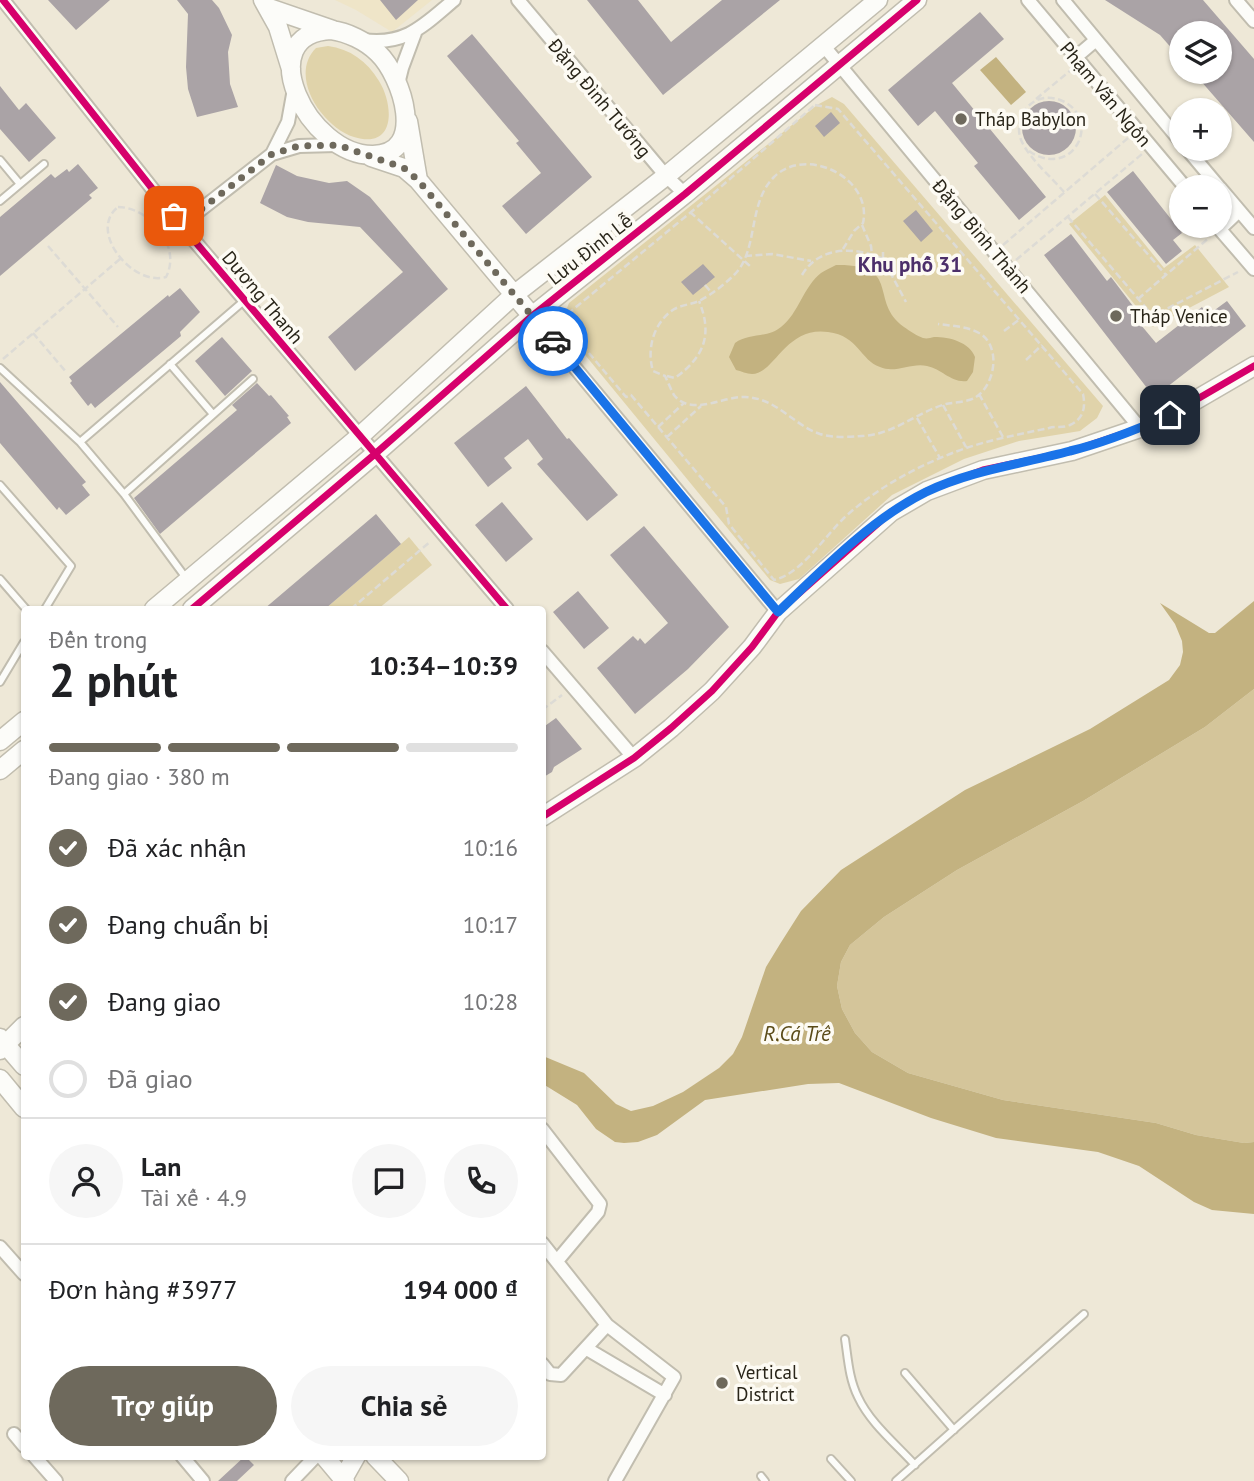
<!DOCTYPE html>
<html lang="vi">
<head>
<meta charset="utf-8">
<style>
	:root { --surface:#fff; --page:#f6f6f6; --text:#202124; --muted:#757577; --line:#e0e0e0; --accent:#6e695c }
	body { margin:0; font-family:"PT Sans",sans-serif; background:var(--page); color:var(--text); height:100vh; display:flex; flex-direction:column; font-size:26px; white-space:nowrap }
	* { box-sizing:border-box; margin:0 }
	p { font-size:23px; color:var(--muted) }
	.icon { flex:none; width:38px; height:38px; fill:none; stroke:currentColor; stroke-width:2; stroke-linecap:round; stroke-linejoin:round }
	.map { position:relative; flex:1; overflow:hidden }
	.panel { position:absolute; left:21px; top:606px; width:525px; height:854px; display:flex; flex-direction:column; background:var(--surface); border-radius:7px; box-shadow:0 2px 5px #0004 }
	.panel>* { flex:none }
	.fabs { position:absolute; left:1169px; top:21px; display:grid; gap:14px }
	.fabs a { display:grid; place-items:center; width:63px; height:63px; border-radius:50%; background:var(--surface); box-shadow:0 2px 5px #0004; font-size:35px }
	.pin { position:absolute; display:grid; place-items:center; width:60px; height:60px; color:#fff; margin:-30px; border-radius:14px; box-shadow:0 4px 10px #0006 }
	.courier { position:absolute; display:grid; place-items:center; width:70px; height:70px; margin:-35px; border:5px solid #1a73e8; border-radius:50%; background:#fff; color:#222; box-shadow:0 2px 9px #0007 }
	.summary em { font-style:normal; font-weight:700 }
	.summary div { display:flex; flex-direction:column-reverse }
	.summary { display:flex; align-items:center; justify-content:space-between; height:119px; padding:0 28px }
	h1 { font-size:46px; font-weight:700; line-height:52px }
	.bar { display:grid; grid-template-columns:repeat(4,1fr); gap:10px 7px; align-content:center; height:84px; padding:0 28px }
	.bar i { height:9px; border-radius:5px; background:var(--line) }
	.bar .on { background:var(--accent) }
	.bar p { grid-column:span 4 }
	.line { display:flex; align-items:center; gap:18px; padding:0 28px; border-top:2px solid var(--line) }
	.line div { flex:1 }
	.round { display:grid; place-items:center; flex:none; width:74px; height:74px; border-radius:37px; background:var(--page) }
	ol { padding:0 28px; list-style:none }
	li { display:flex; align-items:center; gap:21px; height:77px }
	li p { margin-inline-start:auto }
	li .icon { padding:7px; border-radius:50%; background:var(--accent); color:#fff; stroke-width:4 }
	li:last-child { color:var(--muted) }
	li i { width:38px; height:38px; border:4px solid var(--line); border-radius:50% }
	.cta { display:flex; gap:14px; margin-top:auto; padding:14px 28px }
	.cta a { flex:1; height:80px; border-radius:42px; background:var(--accent); color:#fff; font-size:28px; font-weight:700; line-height:80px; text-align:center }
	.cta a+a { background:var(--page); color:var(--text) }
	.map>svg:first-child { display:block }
	.built { fill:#efe5c8 }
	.green { fill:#e0d3aa }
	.forest { fill:#d4c59a }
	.water { fill:#c3b280 }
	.building { fill:#aaa3a6 }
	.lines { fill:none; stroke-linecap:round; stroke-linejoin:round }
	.lane-casing { stroke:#c1bdaf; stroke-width:10 }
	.street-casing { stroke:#c1bdaf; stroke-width:16 }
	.secondary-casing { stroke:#c1bdaf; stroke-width:21 }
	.path { stroke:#dddbd5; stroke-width:2.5; stroke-dasharray:7 3.5; stroke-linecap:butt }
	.lane { stroke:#fcfcf9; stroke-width:6 }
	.street { stroke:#fcfcf9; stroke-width:12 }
	.secondary { stroke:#fcfcf9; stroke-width:18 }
	.cycleway-casing { stroke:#fdfbf4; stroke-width:11 }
	.cycleway { stroke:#d6006c; stroke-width:7 }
	.done { stroke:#6e695c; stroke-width:7; stroke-dasharray:0 12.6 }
	.route { stroke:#1a73e8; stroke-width:9 }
	.poi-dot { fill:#6e695c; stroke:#fdfbf4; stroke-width:2.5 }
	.labels { text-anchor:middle; stroke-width:7; stroke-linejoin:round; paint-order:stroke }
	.street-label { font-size:19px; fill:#292519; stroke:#fdfbf4 }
	.poi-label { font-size:19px; fill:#292519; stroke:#fdfbf4; text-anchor:start }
	.neighbourhood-label { font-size:21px; font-weight:bold; fill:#4c2f6a; stroke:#fdfbf4 }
	.water-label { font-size:21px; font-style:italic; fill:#5a4b18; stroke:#fdfbf4 }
</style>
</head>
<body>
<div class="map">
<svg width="1254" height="1481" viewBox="0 0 1254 1481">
	<rect width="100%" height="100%" fill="#eee8d7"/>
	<!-- built -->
	<path class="built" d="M335,0H432L392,32L356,10Z"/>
	<!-- green -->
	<path class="green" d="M328,46C350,49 367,61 379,81C394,105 396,150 354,137C322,127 288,76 316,48Z
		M832,97L844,104L1103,406L1097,418L1080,431L1019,441L964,459L892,495L799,579L780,584L770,580L563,328V318L569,303L817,105Z
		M1105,195L1164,268L1195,245L1229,287L1153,327L1069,224Z
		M409,537L432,565L378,609H325Z"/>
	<!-- forest -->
	<path class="forest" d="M1254,689V1142L1244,1143L1196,1135L1156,1123L1003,1100L908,1073L872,1052L855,1033L842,1009L837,986L841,962L850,945L884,917L957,870L1083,801L1205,727Z"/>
	<!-- water -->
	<path class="water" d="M996,57L1026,92L1011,105L980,70Z
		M836,265C903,264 868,301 904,327C910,331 917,336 923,338C927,339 930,338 934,337C950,337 969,342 975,357L973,372L967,381C951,383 942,369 927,366C912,362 895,374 880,367C860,360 859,336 828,332C785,326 775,374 752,374C747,374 741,371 736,370L729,357L735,343C749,333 768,338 781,327C799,313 803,287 821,273C825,270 831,268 836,265Z
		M1254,601V689L1205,727L1083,801L957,870L884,917L850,945L841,962L837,986L842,1009L855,1033L872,1052L908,1073L1003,1100L1156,1123L1196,1135L1244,1143L1254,1142V1214L1212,1210L1194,1202L1139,1166L1098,1152L996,1138L931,1118L839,1083L808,1084L705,1100L657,1135L638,1142L624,1143L615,1142L596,1129L577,1105L543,1084V1056L584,1073L616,1104L631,1111L653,1106L683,1092L719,1068L733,1054L742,1037L766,967L780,944L801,911L841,870L965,790L1090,729L1169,680L1180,665L1183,652L1182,641L1175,624L1160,603L1209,633H1215Z"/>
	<!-- building -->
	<path class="building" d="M48,0H110L76,30Z
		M177,0H212L219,8L232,35L228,52L230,84L238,107L197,117L188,89L186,67L188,14Z
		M380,0H418L396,20Z
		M587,0H638L671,42L722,0H780L663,95Z
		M1105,0H1203L1254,59V142L1193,72H1220V33H1181V59L1160,35Z
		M980,12L1004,39L952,83L1046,197L1019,220L974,166L978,163L935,111L918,126L888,90Z
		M472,34L592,177L526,234L502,206L541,173L516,143L519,141L447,56Z
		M0,86L19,110L26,103L56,138L29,162L0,129Z
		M1022 128a27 27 0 1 1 54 0a27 27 0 1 1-54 0Z
		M831,112L840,123L824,137L815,126Z
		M78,164L98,188L89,195L92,198L0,276V217L51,174L55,178L67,169L69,172Z
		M276,165L297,176L329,183L347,181L370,197L448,289L355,371L328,337L403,272L360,227L308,222L287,217L260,203Z
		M1133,171L1182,233L1173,240L1182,251L1166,264L1107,192Z
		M916,210L933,231L921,242L903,221Z
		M1071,234L1107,281L1111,277L1145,322L1141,325L1156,343L1202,307L1208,315L1227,301L1246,326L1154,397L1044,255Z
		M703,264L715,277L693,295L681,282Z
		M180,288L200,312L180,332L181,336L95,408L91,403L88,406L70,383L72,381L69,377L168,295L169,297Z
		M222,337L252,371L225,396L195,361Z
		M0,382L86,482L82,485L90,495L66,515L59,507L57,510L0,443Z
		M257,383L269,396L271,395L289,416L287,417L291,423L160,534L134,498L237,410L232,405Z
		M526,386L567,439L569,438L618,495L587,521L537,464L543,459L528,439L504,458L512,468L488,487L454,443Z
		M502,502L533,539L506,562L475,525Z
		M376,514L401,544L325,609H264Z
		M644,526L729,627L688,669L635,714L597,668L633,636L638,641L640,638L645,644L668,623L610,555Z
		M578,591L609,628L584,649L553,612Z
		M556,718L582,749L554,767L552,772L542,778V728Z
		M245,1456L254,1465L237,1481H218Z"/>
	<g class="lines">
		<!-- lane casing -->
		<g class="lane-casing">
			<path id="lane" d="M0,160L20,184
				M0,201L44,164
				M170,364L212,413
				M0,368L80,442L124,494L186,578
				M80,442L245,300
				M0,485L71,566L45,609
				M124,494L253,379
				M0,579L26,609
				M0,682L24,642
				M845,1339C848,1359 849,1379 858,1397C870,1423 896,1444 915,1465
				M905,1373L954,1430
				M831,1459L851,1481
				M761,1476L765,1481
				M896,1481L1084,1314"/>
		</g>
		<!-- street casing -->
		<g class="street-casing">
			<path id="street" d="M3,0L181,225L507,609
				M518,0L666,176L685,194
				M1028,0L1185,187
				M1063,0L1181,142
				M1236,0L1254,21
				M363,40C406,46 424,25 454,0
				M823,45L1140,428
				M1076,57L1096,40
				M398,84L402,68L415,33
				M1187,149L1219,187
				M272,154L288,122L294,89
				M1220,188L1254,228
				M181,225L272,154L299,146L337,145
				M1217,226L1254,269
				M1220,229L1239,211
				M532,316L778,612
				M542,651L634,758
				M542,1129L600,1204L598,1212L557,1261
				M542,1243L607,1325L674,1377L615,1481
				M0,1247L24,1274
				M587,1349L665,1395
				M542,1364L550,1374L561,1375L607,1325
				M14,1434L24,1446
				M34,1456L56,1481
				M182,1456L203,1481
				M292,1481L316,1456"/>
		</g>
		<!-- secondary casing -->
		<g class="secondary-casing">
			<path id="secondary" d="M263,0L278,27L291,69
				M269,8L333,30
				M331,30C347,32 366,41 378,53C402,76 428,154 373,155C308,156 249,34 331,30Z
				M408,121L418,180
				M371,157L404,168L418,180L532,316
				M154,609L360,436L515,294L666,176L878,0
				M192,609L375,454L532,316L685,194L917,0
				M0,741L24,721
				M0,770L24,750
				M542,817L634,758L671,728L712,691L752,647L778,612L891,512L927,491L983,470L1072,451L1140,428L1170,415L1254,366
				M0,1038L24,1066
				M0,1050L24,1026
				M0,1079L24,1108
				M324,1456L345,1481
				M375,1456L399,1481
				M343,1479L356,1456"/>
		</g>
		<!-- path -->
		<path class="path" d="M1036,99L1071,70
			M815,105L838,109L1083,394C1086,408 1083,419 1070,425C1064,428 1055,426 1049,428C1016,435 982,441 950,454C912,469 876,489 845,517C825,536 801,574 774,580L729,524L726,507L631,395L626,397L572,333L567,322L570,312L708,198Z
			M1029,151C1045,163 1069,163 1079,141C1094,104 1038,79 1022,116C1018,124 1018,134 1022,142C1030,159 1052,178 1064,192
			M1095,194L1166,275
			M118,207C150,207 182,247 166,277C133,287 87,231 118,207Z
			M690,212L751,267
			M1068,217L1153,316L1238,272
			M862,225L871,246L872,255
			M1003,245L1128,138
			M48,246L118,327
			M843,249L854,231L863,223C873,178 806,145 774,177C747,204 759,251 734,275C725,284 711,295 699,301C690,305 678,305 670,312C652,327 647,351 653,371L665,376C668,382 671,390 674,395C691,417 724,396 745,397C777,398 793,425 820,434C833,438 849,437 862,436C893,435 917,412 946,404C955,402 969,402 976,397C996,384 1001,345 979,333C966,326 952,326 938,324
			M745,256L772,254L811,261
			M883,259V249
			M1016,260L1142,154
			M802,275C819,246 855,246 883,259L906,302
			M705,285L711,292
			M1138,299L1210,237
			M1004,331L1020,319
			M33,333L67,373
			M3,359L120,259
			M1026,360L1042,345
			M667,376L675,378C704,357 713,335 699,301
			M979,394L1003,437
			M943,405L966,447
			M917,418L940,458
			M658,427L684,403
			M667,437L701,406
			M351,609L431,541
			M542,710L562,695"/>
		<!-- lane -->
		<use href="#lane" class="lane"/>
		<!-- street -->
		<use href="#street" class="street"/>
		<!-- secondary -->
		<use href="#secondary" class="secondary"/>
		<!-- cycleway casing -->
		<g class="cycleway-casing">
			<path id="cycleway" d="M3,0L181,225L507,609
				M192,609L375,454L532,316L685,194L917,0
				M542,817L634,758L671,728L712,691L752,647L778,612L891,512L927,491L983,470L1072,451L1140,428L1170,415L1254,366"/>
		</g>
		<!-- cycleway -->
		<use href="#cycleway" class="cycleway"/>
	</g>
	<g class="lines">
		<!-- done -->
		<path class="done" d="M174,216L181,225L272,154L299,146L338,145L404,168L418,180L553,341"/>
		<!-- route -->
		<path class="route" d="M553,341L778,612C822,570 871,519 926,492C972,470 1022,464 1070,451C1104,443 1138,429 1170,415"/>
	</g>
	<!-- markers -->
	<g class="poi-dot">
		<circle cx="961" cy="119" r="7"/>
		<circle cx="1116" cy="316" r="7"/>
		<circle cx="722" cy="1383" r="7"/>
	</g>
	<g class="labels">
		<!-- street labels -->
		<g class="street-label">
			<text transform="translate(1106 94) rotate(50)" y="7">Phạm Văn Ngôn</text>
			<text transform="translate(600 98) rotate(50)" y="7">Đặng Đình Tướng</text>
			<text transform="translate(982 236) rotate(50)" y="7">Đặng Bình Thành</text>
			<text transform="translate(590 249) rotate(-38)" y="7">Lưu Đình Lễ</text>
			<text transform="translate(263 297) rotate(50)" y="7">Dương Thanh</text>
		</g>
		<!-- poi labels -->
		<g class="poi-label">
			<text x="975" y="126">Tháp Babylon</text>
			<text x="1130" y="323">Tháp Venice</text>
			<text x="736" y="1379">Vertical<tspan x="736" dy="22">District</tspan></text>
		</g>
		<!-- neighbourhood labels -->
		<g class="neighbourhood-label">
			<text x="910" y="272">Khu phố 31</text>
		</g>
		<!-- water labels -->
		<g class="water-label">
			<text x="797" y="1041">R.Cá Trê</text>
		</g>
	</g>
</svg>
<div class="fabs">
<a><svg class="icon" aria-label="layers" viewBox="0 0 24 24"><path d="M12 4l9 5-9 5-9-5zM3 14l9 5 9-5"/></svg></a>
<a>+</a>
<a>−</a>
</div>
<div class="pin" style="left:174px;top:216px;background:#ea580c"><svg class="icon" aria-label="bag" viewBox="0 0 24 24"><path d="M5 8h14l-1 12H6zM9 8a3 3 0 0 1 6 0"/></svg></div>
<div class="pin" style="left:1170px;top:415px;background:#1f2937"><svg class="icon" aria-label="home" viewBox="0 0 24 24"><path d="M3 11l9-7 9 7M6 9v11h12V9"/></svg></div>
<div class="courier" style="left:553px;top:341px"><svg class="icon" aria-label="car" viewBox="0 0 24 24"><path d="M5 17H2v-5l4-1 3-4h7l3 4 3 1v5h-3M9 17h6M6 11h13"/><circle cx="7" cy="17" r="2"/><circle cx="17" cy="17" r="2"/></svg></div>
<section class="panel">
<div class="summary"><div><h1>2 phút</h1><p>Đến trong</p></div><em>10:34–10:39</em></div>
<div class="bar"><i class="on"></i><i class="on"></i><i class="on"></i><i></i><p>Đang giao · 380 m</p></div>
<ol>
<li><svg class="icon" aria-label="check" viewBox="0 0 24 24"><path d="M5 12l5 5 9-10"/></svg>Đã xác nhận<p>10:16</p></li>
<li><svg class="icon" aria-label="check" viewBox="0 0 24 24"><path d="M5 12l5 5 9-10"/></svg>Đang chuẩn bị<p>10:17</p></li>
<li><svg class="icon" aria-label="check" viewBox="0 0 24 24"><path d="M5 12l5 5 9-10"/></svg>Đang giao<p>10:28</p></li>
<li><i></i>Đã giao</li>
</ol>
<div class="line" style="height:126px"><a class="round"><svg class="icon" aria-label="person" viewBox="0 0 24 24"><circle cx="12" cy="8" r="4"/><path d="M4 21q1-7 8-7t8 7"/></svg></a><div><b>Lan</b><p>Tài xế · 4.9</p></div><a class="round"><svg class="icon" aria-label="chat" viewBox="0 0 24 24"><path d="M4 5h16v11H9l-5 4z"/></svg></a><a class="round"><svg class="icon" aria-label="phone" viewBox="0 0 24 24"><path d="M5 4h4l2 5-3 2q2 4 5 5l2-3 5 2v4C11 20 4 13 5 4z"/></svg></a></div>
<div class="line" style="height:91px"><div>Đơn hàng #3977</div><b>194 000 ₫</b></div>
<div class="cta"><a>Trợ giúp</a><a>Chia sẻ</a></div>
</section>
</div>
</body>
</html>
